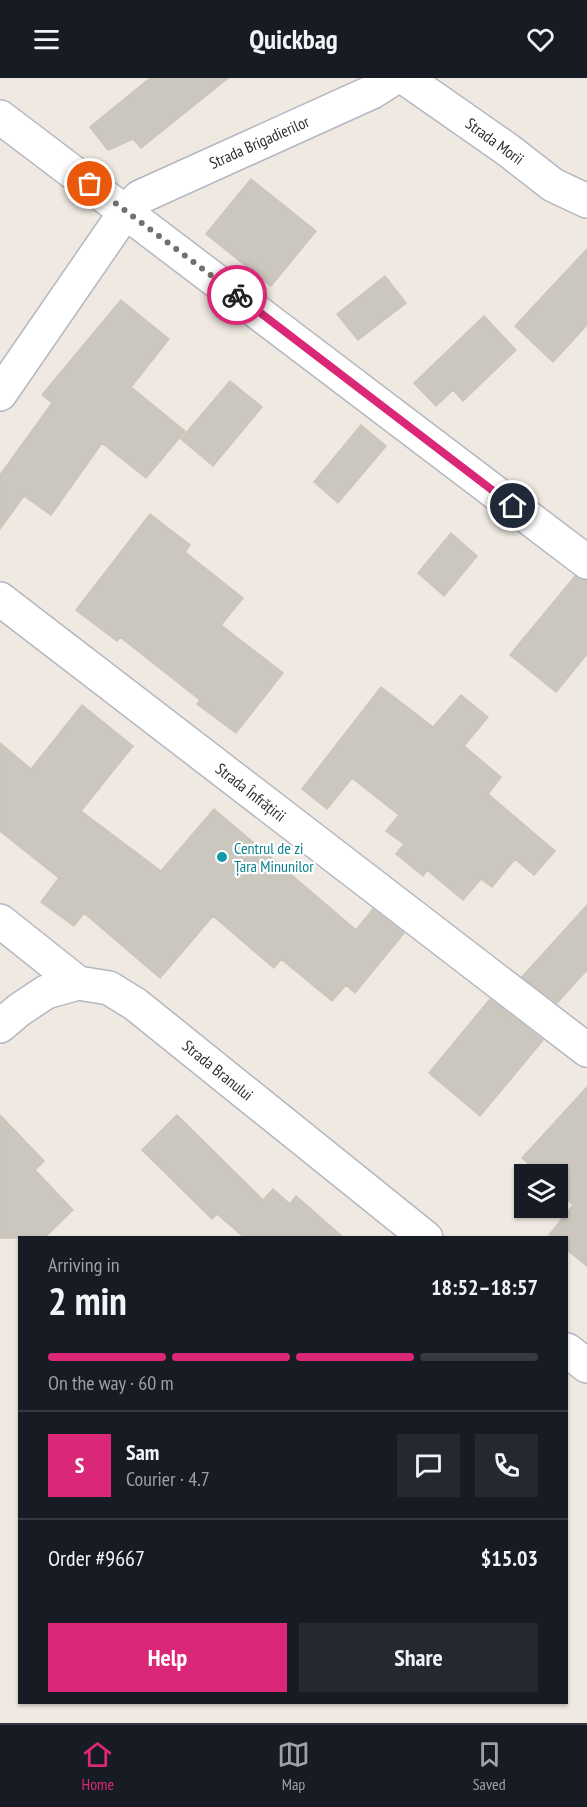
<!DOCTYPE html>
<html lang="en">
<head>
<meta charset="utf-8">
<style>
	:root { --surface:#171b24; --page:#242831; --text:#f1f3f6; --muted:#9ea1a6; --line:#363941; --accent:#db2777 }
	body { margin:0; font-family:"PT Sans Narrow",sans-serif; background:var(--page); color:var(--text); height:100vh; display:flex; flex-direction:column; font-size:22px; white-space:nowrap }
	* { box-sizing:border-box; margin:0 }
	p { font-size:20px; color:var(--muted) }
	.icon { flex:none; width:33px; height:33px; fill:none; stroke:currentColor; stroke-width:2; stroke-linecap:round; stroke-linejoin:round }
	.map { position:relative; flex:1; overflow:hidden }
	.sheet { position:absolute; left:18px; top:1158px; width:550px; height:468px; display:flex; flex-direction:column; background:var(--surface); border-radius:0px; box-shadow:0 2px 4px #0004 }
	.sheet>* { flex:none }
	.buttons { position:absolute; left:514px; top:1086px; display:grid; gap:12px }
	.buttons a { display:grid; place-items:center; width:54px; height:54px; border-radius:0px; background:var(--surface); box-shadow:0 2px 4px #0004; font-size:30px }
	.pin { position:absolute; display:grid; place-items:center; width:51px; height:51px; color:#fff; margin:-26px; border:3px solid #fff; border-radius:50%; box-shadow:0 2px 6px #0007 }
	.courier { position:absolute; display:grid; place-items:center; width:60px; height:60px; margin:-30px; border:4px solid #db2777; border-radius:50%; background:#fff; color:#222; box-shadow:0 2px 8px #0007 }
	.overview em { font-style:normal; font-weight:600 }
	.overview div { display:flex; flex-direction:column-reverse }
	.overview { display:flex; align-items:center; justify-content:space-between; height:102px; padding:0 30px }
	h1 { font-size:39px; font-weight:600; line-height:45px }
	.bar { display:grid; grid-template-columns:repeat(4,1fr); gap:9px 6px; align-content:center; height:72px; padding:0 30px }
	.bar i { height:8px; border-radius:4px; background:var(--line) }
	.bar .active { background:var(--accent) }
	.bar p { grid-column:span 4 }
	.line { display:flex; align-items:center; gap:15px; padding:0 30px; border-top:2px solid var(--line) }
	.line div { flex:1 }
	.round { display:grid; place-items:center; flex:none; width:63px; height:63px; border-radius:0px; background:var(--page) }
	.primary-button { display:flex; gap:12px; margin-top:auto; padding:12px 30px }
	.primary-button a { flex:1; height:69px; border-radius:0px; background:var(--accent); color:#fff; font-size:24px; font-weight:600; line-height:69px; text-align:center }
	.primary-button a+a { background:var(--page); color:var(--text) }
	header { display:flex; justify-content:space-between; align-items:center; height:78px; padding:0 30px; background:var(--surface); font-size:27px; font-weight:600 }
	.dock { display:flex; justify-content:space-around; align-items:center; height:84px; border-top:2px solid var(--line); background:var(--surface); font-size:16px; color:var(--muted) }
	.dock a { display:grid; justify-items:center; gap:3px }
	.dock .active { color:var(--accent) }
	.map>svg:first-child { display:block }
	.building { fill:#cbc7bf; stroke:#cbc5ba; stroke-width:1.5 }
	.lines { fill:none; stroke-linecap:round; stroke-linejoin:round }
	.street-casing { stroke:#b4b7c1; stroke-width:36 }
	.secondary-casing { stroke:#b4b7c1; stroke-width:36 }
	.street { stroke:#fff; stroke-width:33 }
	.secondary { stroke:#fff; stroke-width:33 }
	.done { stroke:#726f6d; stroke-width:6; stroke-dasharray:0 10.8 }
	.route { stroke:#db2777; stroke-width:8 }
	.culture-dot { fill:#0f9aa8; stroke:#fff; stroke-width:2 }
	.labels { text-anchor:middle; stroke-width:4.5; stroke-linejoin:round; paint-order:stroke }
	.street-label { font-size:16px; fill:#2e2e2e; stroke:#fff }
	.culture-label { font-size:16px; fill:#0d838f; stroke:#fff; text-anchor:start }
</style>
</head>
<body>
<header><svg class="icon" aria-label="menu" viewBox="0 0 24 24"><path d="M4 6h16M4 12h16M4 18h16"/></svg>Quickbag<svg class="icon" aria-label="heart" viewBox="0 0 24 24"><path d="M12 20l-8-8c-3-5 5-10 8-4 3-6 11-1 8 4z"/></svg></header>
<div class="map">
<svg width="587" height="1645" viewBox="0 0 587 1645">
	<rect width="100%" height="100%" fill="#efe9e1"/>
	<!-- building -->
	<path class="building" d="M150,0H228L141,70L133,61L108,72L90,49Z
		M251,101L316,153L271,208L206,156Z
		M587,171V247L553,284L515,248Z
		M385,198L406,225L358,262L337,236Z
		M121,222L169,261L131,309L185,353L146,400L102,365L51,437L24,418L0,451V397L52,325L42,317Z
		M484,238L516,272L463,323L453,312L436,328L414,305Z
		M230,303L262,329L213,388L181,361Z
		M361,347L386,368L338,425L314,404Z
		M150,436L190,467L185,474L243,520L221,547L283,595L236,655L197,626L200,622L120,559L117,563L76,532Z
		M451,455L477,478L444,518L418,495Z
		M575,498L587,502V576L556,614L510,577Z
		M381,609L433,649L461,617L488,639L464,668L501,699L488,716L555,773L534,797L515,781L492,809L481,801L463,822L427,792L423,798L396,776L404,766L386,753L399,737L352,700L327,731L302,711Z
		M82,627L133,668L81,733L161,793L214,731L356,852L373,831L404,855L355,915L346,907L332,923L281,881L274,890L213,838L160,900L84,835L74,848L41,824L59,800L0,753V665L31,691Z
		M587,827V892L557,925L522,899Z
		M490,921L543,962L480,1038L429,995Z
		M587,1009V1188L567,1172V1160H552L549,1157L573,1127L558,1113V1096H540L522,1080Z
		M0,1037L44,1083L35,1092L73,1132L44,1160H0Z
		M177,1037L263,1122L273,1111L290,1126L296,1118L344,1160H245L217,1136L212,1141L142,1072Z"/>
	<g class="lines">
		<!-- street casing -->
		<g class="street-casing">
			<path id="street" d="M0,39L587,484
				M0,316L126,133L140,119L372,14L394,0
				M0,521L587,972"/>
		</g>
		<!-- secondary casing -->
		<g class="secondary-casing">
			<path id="secondary" d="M405,0L508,72L553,107L587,123
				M0,843L78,905L109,910L135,926L426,1160
				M0,948L19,932L46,914L78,905
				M567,1272L587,1288"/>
		</g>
		<!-- street -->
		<use href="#street" class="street"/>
		<!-- secondary -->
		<use href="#secondary" class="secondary"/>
	</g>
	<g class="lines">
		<!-- done -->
		<path class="done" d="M90,106L237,217"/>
		<!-- route -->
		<path class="route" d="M237,217L513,428"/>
	</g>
	<!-- markers -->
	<circle class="culture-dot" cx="222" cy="779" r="6"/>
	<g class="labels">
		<!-- street labels -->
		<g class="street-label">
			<text transform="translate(495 63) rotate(36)" y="6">Strada Morii</text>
			<text transform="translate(259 64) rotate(-24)" y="6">Strada Brigadierilor</text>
			<text transform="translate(251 714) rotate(38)" y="6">Strada Înfrățirii</text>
			<text transform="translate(218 992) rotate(39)" y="6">Strada Branului</text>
		</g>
		<!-- culture labels -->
		<g class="culture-label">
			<text x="234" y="776">Centrul de zi<tspan x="234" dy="18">Țara Minunilor</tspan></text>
		</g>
	</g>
</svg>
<div class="buttons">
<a><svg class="icon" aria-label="layers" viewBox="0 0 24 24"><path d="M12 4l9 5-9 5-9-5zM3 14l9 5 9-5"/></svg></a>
</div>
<div class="pin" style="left:90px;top:106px;background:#ea580c"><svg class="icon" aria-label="bag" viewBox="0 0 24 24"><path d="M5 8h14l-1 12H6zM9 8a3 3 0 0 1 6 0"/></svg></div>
<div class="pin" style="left:513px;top:428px;background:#1f2937"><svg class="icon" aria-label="home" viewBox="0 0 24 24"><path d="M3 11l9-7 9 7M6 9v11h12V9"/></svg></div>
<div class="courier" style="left:237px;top:217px"><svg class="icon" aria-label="bike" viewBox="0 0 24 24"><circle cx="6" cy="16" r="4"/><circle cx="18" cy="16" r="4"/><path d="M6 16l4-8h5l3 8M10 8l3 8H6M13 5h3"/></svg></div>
<section class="sheet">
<div class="overview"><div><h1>2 min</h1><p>Arriving in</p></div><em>18:52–18:57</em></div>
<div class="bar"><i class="active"></i><i class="active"></i><i class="active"></i><i></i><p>On the way · 60 m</p></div>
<div class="line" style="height:108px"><b class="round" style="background:var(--accent);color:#fff">S</b><div><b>Sam</b><p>Courier · 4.7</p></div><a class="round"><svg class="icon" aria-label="chat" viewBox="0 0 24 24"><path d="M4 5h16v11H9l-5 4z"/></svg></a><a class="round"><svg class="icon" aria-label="phone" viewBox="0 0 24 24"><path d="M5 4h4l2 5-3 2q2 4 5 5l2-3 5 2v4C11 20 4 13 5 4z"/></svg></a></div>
<div class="line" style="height:78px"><div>Order #9667</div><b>$15.03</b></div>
<div class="primary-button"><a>Help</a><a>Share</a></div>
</section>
</div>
<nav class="dock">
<a class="active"><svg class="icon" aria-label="home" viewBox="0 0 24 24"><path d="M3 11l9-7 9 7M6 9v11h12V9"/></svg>Home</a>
<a><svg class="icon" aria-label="map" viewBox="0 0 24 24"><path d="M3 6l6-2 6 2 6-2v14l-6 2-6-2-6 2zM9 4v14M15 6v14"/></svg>Map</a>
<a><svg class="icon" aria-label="saved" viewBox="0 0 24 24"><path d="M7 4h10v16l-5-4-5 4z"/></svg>Saved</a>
</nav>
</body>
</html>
